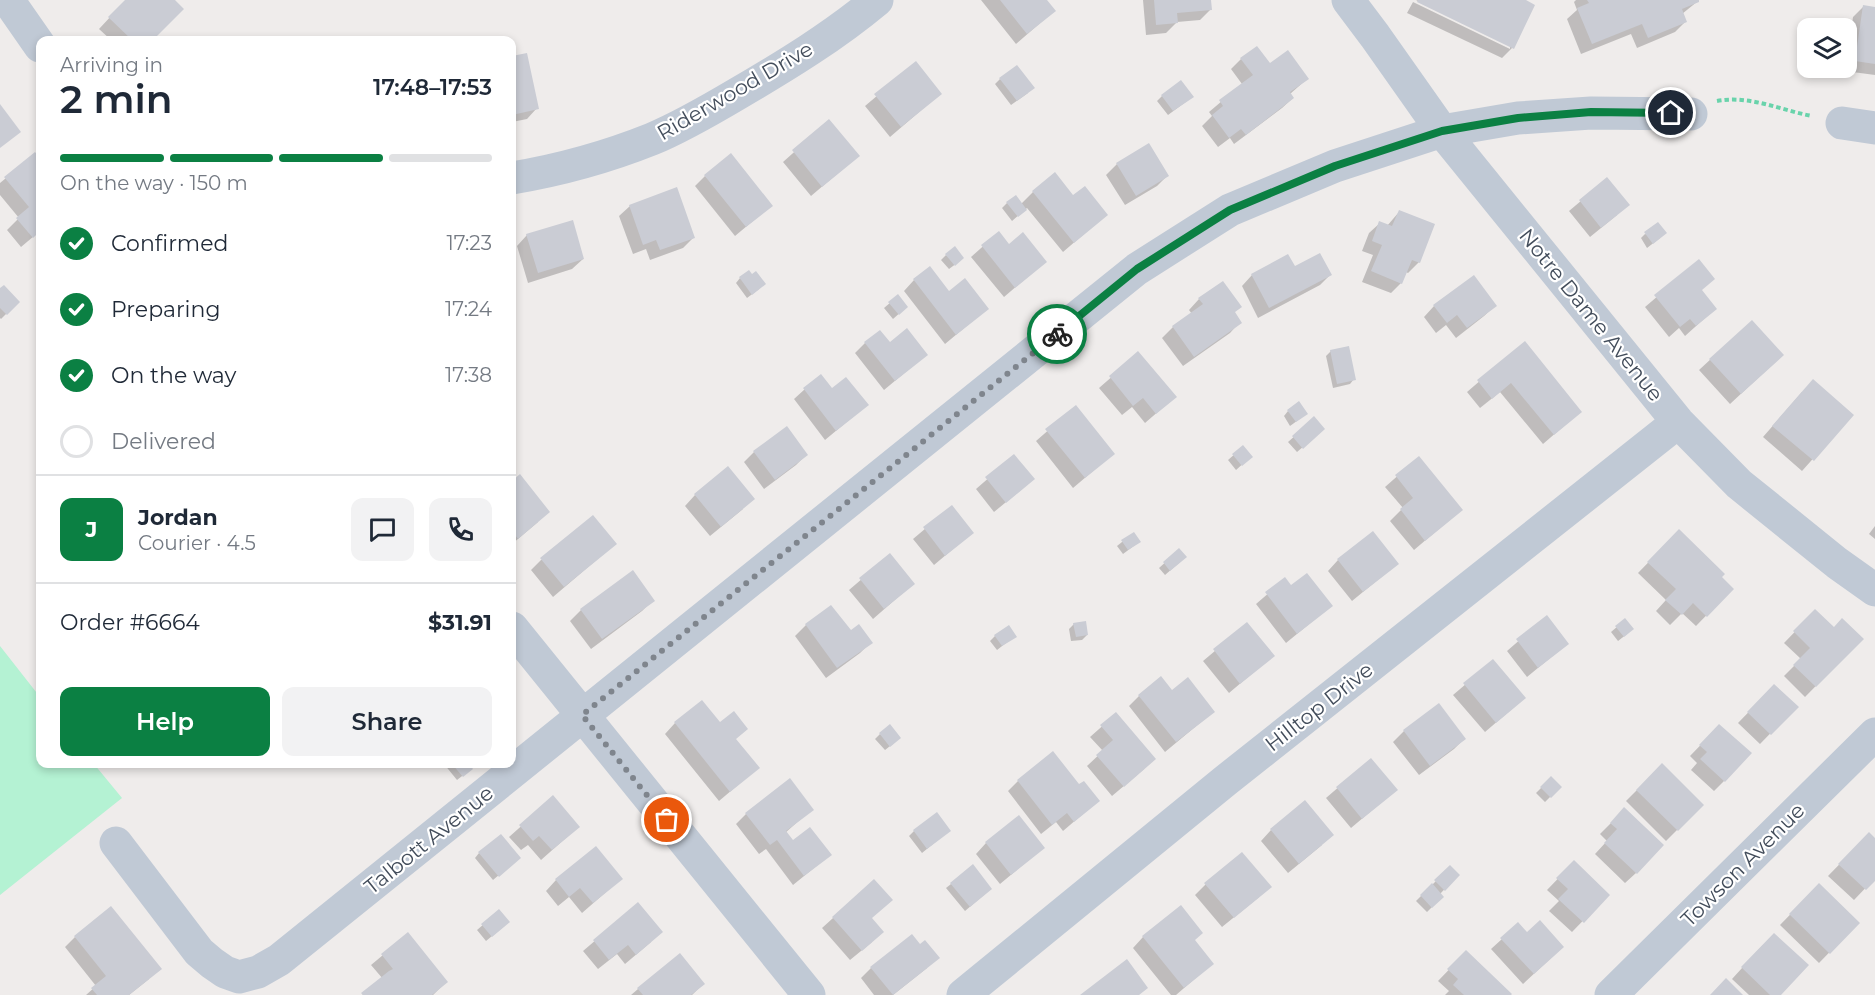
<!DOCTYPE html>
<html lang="en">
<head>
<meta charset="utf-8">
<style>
	:root { --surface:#fff; --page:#f2f2f3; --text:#1f2937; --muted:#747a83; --line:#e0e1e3; --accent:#0b8043 }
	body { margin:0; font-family:Montserrat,sans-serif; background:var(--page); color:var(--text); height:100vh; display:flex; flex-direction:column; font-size:22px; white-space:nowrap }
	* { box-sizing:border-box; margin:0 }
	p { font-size:20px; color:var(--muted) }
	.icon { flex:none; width:33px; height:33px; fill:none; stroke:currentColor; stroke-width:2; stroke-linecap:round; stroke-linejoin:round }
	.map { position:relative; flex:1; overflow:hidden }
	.drawer { position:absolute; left:36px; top:36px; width:480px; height:732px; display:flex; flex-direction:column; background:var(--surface); border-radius:12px; box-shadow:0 3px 9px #0003 }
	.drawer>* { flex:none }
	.buttons { position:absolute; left:1797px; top:18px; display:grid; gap:12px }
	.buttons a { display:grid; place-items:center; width:60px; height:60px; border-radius:12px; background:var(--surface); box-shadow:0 3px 9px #0003; font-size:30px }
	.pin { position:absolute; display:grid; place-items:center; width:51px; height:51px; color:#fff; margin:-26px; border:3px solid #fff; border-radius:50%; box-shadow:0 2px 6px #0007 }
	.courier { position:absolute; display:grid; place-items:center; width:60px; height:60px; margin:-30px; border:4px solid #0b8043; border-radius:50%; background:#fff; color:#222; box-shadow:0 2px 8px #0007 }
	.summary em { font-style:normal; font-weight:600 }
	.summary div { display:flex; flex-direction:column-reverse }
	.summary { display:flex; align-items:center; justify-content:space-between; height:102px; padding:0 24px }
	h1 { font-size:39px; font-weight:600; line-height:45px }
	.bar { display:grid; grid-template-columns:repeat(4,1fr); gap:9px 6px; align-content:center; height:72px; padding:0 24px }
	.bar i { height:8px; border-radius:4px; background:var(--line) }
	.bar .current { background:var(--accent) }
	.bar p { grid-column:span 4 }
	.line { display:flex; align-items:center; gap:15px; padding:0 24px; border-top:2px solid var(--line) }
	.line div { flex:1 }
	.round { display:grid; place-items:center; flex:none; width:63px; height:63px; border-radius:12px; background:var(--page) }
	ol { padding:0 24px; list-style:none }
	li { display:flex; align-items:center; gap:18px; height:66px }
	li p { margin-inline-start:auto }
	li .icon { padding:6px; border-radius:50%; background:var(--accent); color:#fff; stroke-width:4 }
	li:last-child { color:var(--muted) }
	li i { width:33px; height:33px; border:3px solid var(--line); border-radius:50% }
	.primary-button { display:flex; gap:12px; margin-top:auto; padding:12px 24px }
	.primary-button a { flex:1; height:69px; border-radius:12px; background:var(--accent); color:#fff; font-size:24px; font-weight:600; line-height:69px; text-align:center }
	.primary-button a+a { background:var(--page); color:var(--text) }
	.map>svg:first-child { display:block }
	.green { fill:#b4f2d3 }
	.shadow { fill:#0003 }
	.building { fill:#caccd4 }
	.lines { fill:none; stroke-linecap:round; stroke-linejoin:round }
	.path { stroke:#69d3ab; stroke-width:4; stroke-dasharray:4.5 3; stroke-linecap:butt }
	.minor { stroke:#c0c9d5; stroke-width:33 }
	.done { stroke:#7f858d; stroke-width:6; stroke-dasharray:0 10.8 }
	.route { stroke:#0b8043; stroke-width:8 }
	.labels { text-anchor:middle; stroke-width:4.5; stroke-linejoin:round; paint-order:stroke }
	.street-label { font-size:21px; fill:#434d5b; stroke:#fff }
</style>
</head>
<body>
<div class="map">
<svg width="1875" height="995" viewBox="0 0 1875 995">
	<rect width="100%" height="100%" fill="#efeceb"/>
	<!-- green -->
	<path class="green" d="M0,646L40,697V764H94L122,798L0,895Z"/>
	<!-- shadow -->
	<path class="shadow" d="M126,0H173L182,9L151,40H111L99,29Z
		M981,0H1045L1054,11L1016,44Z
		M1143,0H1210L1211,9L1200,20L1177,22L1166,33L1146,35Z
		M1416,0H1523L1512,48L1502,58L1407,13L1413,2L1510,49V46Z
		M1576,0H1697L1698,1L1682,14L1686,21L1675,32L1637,48L1631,34L1581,54L1567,19L1577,10L1574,2Z
		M1863,7L1875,9V75L1845,71L1853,17Z
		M526,55L537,108L527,119L512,122V58Z
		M1241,59L1270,65L1307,79L1290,94L1293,98L1282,108L1234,144L1230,138L1218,147L1202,126L1212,116L1209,112L1242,84L1231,69Z
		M916,63L940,94L890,137L865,106Z
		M1000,79L1028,93L1011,105L995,84Z
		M1162,96L1187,101L1168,115L1157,101Z
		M829,121L858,156L811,196L783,162Z
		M35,154L40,161V231L21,247L7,230L19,218L0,195V183Z
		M1117,164L1167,176L1157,186L1125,205L1106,175Z
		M705,176L771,206L735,236L695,186Z
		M1607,179L1617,215L1590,237L1569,211Z
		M1033,192L1073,197L1106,215L1063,252L1027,208L1012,221L1002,208L1007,203L1021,204Z
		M630,206L694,237L683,248L650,260L646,249L633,254L619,216Z
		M1399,212L1419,262L1408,273L1406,272L1401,283L1391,293L1362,282L1373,255L1362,251L1369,233L1380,223L1387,226Z
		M998,233L1009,246L1045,262L1004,297L971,257Z
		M1645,234L1660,238L1647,248L1641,238Z
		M527,235L583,259L572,269L528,283L517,246Z
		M946,255L957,263L949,269L941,260Z
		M1699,261L1701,291L1715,309L1685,336L1679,328L1669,337L1645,307Z
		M1294,268L1330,275L1320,285L1258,318L1242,286L1252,275Z
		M740,278L759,289L747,298L736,283Z
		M914,280L948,293L987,309L945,344L904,291Z
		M0,290L18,302L1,319L0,318Z
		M898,296L902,311L893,319L884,308Z
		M1199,299L1233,313L1240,322L1230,333L1183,366L1162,338L1173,327L1192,314L1189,310Z
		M1434,306H1495L1484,316L1456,338L1446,325L1436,333L1424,317Z
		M1751,322L1772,365L1730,404L1699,370Z
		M865,343L890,344L926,355L884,390L855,353Z
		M1524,343L1580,412L1543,444L1500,392L1480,408L1467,392Z
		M1331,351L1354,379L1350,384L1333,388L1326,356Z
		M1138,354L1175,397L1145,423L1132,407L1122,415L1099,388Z
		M805,389L832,390L867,405L825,440L794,399Z
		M1802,392L1852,415L1802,471L1763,437Z
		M1075,407L1113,454L1073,488L1036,441Z
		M1288,411L1301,418L1290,426L1284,416Z
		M1314,419L1318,434L1297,452L1288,442Z
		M1243,447L1246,461L1236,470L1228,460Z
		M754,452L806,455L796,465L764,489L744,462Z
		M1014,456L1022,489L994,512L976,489Z
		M1418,458L1461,510L1414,550L1390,521L1403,508L1385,487Z
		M519,476L538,522L512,544V483Z
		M695,495L743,509L710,536L685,506Z
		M951,507L972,533L934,565L913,539Z
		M1875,526V539L1869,534Z
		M1679,531L1732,589L1696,626L1682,613L1670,625L1656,611L1666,600L1638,573Z
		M1122,542H1139L1123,554L1117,546Z
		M615,544L553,597L531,570L541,560Z
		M1179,550L1180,562L1165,575L1159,568Z
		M890,555L913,584L873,619L849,590Z
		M1338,560L1397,564L1352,601L1328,571Z
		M632,572L653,600L642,611L591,649L570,621L581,610Z
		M1285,579L1291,587L1331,606L1286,643L1256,604Z
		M831,607L850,633L871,642L860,653L826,678L795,636L806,625Z
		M1815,611L1834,629L1862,639L1805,697L1784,676L1801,659L1784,643Z
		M1546,617L1567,644L1527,677L1507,651Z
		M1625,620L1627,634L1618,641L1611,632Z
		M1074,624L1087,635L1082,640L1071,641L1069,629Z
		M1247,624L1273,656L1229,693L1203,661Z
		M995,636H1015L997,650L990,641Z
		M1493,661L1513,708L1485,732L1453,695Z
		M1774,686L1796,707L1760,744L1738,723Z
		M1172,692L1213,712L1165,752L1129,706L1139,696Z
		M1439,705L1464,739L1454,749L1419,775L1393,742L1404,731Z
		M1116,714L1144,769L1112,796L1087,766L1103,751L1090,737Z
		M675,723L735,740L758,768L719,801L665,734Z
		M1719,726L1724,781L1714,791L1691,770L1697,763L1690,756Z
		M880,734L894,743L885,750L875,739Z
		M1370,760L1396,790L1351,828L1326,798Z
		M444,764H467L471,769L457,780Z
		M1662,765L1702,805L1666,841L1626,801Z
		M1551,778L1560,787L1545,802L1536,793Z
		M1018,781L1078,786L1098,801L1063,831L1056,822L1041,834L1008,791Z
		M553,798L567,837L541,860L528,845L521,850L509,837Z
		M812,809L785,833L793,842L830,855L793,885L766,849L759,854L736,824L746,814Z
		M1624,810L1636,873L1625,883L1595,854L1607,841L1600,834Z
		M1271,830L1322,845L1288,873L1261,841Z
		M914,831L944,835L922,853L909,836Z
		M1869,834L1875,840V878L1854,900L1828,876Z
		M986,843L1043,848L1000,884L976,854Z
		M479,853L514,862L493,880L475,858Z
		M1574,862L1608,895L1572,932L1549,911L1559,901L1547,890Z
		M1450,867L1458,875L1440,894L1442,897L1427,912L1416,901Z
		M621,879L582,913L569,897L558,906L546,891L556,880Z
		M874,881L871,919L872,942L850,960L822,928Z
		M951,884L986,893L965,911L946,888Z
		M1206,884L1259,897L1222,927L1195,895Z
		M1819,885L1858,923L1819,963L1780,925Z
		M638,904L651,942L625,964L617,954L598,969L583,951Z
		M499,911L503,927L486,941L477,930Z
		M407,935L446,982L433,995H362L383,979L371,965Z
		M75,937L149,979L129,995H86L96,986L65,947Z
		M1143,937L1193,940L1212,964L1176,995H1171L1133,948Z
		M1502,939L1552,957L1523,984L1491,949Z
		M1763,945L1779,995H1749L1732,979Z
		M1466,952L1509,995H1445L1449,991L1438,981Z
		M871,968H927L893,995H874L861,978Z
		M703,984L692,995H631L638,989Z"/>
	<!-- building -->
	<path class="building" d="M125,0H175L184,9L153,40H132L108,17Z
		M1000,0H1047L1056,11L1027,34Z
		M1154,0H1211L1212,10L1177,13L1178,23L1156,25Z
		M1418,0H1526L1535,5L1514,49L1417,2Z
		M1587,0H1699V2L1682,9L1687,22L1648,38L1642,24L1592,44L1577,8L1589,3Z
		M1863,5L1875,7V64L1855,61Z
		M1257,46L1270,63L1288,50L1309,79L1290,92L1294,98L1246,135L1241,129L1229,138L1212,115L1223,106L1219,100L1253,75L1240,58Z
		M527,53L539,109L512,115V56Z
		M916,61L942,94L901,127L874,94Z
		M1017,65L1035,88L1017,101L999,78Z
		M1181,80L1194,97L1173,111L1161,95Z
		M0,104L21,132L0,148Z
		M829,119L860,156L822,187L792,150Z
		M1149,143L1169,176L1136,196L1116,163Z
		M35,152L40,158V231L33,238L16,218L29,207L4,177Z
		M731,153L773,206L746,227L704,175Z
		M1055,172L1073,195L1085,186L1108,215L1074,243L1032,191Z
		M1607,177L1630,205L1601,228L1579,200Z
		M677,187L695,238L660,250L656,240L643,245L629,205Z
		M1016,195L1027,210L1018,217L1006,202Z
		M1399,210L1435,224L1420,263L1412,260L1402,284L1371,271L1382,245L1372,241L1379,221L1392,226Z
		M573,220L584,259L538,273L526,234Z
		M1658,222L1667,233L1653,244L1644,232Z
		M999,231L1009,244L1023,232L1047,262L1015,288L981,245Z
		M955,246L964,258L955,266L945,254Z
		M1320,253L1332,275L1269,308L1251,274L1288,254L1295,266Z
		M1699,259L1715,279L1702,290L1717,309L1696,326L1690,319L1680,327L1654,295Z
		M930,266L949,291L965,278L989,309L956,335L913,279Z
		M749,270L752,274L756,271L766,284L752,295L739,277Z
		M1474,275L1497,306L1467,328L1457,315L1447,323L1433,305Z
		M1223,281L1242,307L1235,312L1242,323L1194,357L1172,326L1203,304L1198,298Z
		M4,285L20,302L7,315L0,308V288Z
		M898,294L908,307L899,315L888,302Z
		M1752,320L1784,355L1741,394L1709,359Z
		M907,328L928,355L895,381L864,342L880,330L890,342Z
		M1525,341L1582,412L1554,435L1511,383L1492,399L1477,380Z
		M1349,346L1356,380L1337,384L1330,350Z
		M1138,351L1177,397L1156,414L1143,398L1133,406L1109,376Z
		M821,374L832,388L846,377L869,405L836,431L803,388Z
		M1813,379L1854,415L1814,461L1772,426Z
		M1299,401L1308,414L1296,422L1287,410Z
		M1076,405L1115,454L1085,478L1045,429Z
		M1314,416L1325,429L1303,449L1292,436Z
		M787,426L808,455L775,480L753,451Z
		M1243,445L1253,457L1242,466L1232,454Z
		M1014,454L1035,479L1006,503L985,477Z
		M1419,456L1463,510L1425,541L1400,509L1413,498L1395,475Z
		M728,466L755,499L721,527L694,494Z
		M520,474L550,512L518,539L512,531V481Z
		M952,505L974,533L945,556L923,527Z
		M593,515L617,544L564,587L540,558Z
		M1679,529L1725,574L1722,577L1734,589L1707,617L1693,603L1682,615L1665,600L1676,589L1647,562Z
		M1373,531L1399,564L1363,592L1337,559Z
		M1134,532L1141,542L1128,550L1121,540Z
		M1179,548L1187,557L1170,571L1163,562Z
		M890,553L915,584L884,609L859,578Z
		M633,570L655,601L602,639L580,609Z
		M1307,573L1333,606L1297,634L1265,592L1285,577L1291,585Z
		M831,605L851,630L859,624L873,643L837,668L805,624Z
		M1815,609L1834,627L1842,618L1864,639L1816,687L1793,665L1810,648L1793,631Z
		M1547,615L1569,644L1538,668L1516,639Z
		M1625,618L1634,629L1624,637L1615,626Z
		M1086,621L1088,635L1076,637L1073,623Z
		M1247,622L1275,656L1240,684L1213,649Z
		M1009,625L1017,637L1002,646L994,635Z
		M1493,659L1526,698L1496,723L1463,683Z
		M1161,676L1172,690L1188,677L1215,712L1176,742L1138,695Z
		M1774,684L1799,707L1771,735L1747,712Z
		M702,700L720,722L734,711L748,729L736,739L760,768L730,792L674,722Z
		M1439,703L1466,739L1430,766L1403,730Z
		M1116,712L1156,759L1124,787L1096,755L1113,740L1100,725Z
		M890,724L901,738L890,747L879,733Z
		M1719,724L1752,753L1725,782L1700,759L1707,752L1699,745Z
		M1053,751L1079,784L1084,781L1100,801L1074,822L1067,813L1052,825L1017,780Z
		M1371,758L1398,790L1362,819L1336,787Z
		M1662,763L1704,805L1678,831L1636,790Z
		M452,764H469L473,769L463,777Z
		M1551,776L1562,787L1551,798L1540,787Z
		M790,778L814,810L786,831L793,840L810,827L832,855L804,876L777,840L770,845L745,813Z
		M553,795L580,827L552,850L539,836L533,841L519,825Z
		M1305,800L1334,835L1299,864L1270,829Z
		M1624,807L1664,845L1637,874L1604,843L1617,829L1610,823Z
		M937,812L951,831L927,849L913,830Z
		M1019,815L1045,848L1011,875L985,842Z
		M1869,832L1875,838V881L1866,890L1838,864Z
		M501,834L521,858L499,877L478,852Z
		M596,846L623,879L593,903L580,888L569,897L555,879Z
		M1242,852L1272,887L1234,918L1204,883Z
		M1574,860L1610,895L1584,923L1558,899L1568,889L1556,878Z
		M973,864L992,889L970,907L950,883Z
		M1450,865L1460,875L1445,891L1434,880Z
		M874,879L893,900L872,918L884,932L862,951L832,917Z
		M1432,883L1444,897L1432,908L1420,895Z
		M1819,883L1860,923L1830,954L1789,914Z
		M638,902L663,932L636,955L628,945L609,960L593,940Z
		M1181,905L1203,933L1195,940L1214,964L1184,988L1142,936Z
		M111,906L162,969L129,995H97L91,988L106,976L74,936Z
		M499,909L510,922L492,937L481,924Z
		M1540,920L1564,947L1534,974L1500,938L1518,922L1527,932Z
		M408,932L448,982L432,995H363L361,993L389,971L393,969L381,954Z
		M1774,933L1809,965L1781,995H1770L1741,967Z
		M912,934L920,944L925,940L940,958L893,995L870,967Z
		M1466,950L1512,994L1511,995H1464L1453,985L1458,979L1447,969Z
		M680,953L705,984L691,995H643L637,988Z
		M1127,959L1148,988L1139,995H1080Z
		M1726,978L1743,995H1710Z"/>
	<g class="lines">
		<!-- path -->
		<path class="path" d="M1717,101C1750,95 1780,110 1812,116"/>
		<!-- minor -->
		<path class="minor" d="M8,0L40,46
			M1348,0L1375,36L1442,131L1678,422L1739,484L1837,563L1875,590
			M1842,123L1875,128
			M512,178C560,170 607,157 652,139C681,127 710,110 737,94C785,66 834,36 877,0
			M512,628L809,995
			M116,843L199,952L212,963L225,972L239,977L258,972L279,960L1137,269L1230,210L1335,166L1442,131L1518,118L1591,113L1691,114
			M963,995L1225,781L1678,422
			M1611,995L1875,734"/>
	</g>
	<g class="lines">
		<!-- done -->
		<path class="done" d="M667,820L582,715L1057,334"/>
		<!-- route -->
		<path class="route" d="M1057,334L1137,269L1230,210L1335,166L1442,131L1518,118L1591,112L1671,113"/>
	</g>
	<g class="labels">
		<!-- street labels -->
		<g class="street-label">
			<text transform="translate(735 91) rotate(-30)" y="7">Riderwood Drive</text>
			<text transform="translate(1591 315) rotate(51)" y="7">Notre Dame Avenue</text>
			<text transform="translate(1319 707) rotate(-38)" y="7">Hilltop Drive</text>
			<text transform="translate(429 840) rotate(-39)" y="7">Talbott Avenue</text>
			<text transform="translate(1743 865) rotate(-45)" y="7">Towson Avenue</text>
		</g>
	</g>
</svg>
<div class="buttons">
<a><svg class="icon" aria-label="layers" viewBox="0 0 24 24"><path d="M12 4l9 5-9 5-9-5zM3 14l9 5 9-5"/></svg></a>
</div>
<div class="pin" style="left:667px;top:820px;background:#ea580c"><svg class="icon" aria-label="bag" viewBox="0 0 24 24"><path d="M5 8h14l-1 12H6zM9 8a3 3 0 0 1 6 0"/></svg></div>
<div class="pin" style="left:1671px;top:113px;background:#1f2937"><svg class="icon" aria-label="home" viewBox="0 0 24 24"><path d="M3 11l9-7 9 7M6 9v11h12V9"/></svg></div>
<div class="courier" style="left:1057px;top:334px"><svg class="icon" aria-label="bike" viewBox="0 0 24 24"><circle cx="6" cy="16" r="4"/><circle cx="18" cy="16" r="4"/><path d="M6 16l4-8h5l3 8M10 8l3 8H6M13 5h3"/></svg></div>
<section class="drawer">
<div class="summary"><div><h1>2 min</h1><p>Arriving in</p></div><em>17:48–17:53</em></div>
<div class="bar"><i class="current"></i><i class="current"></i><i class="current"></i><i></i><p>On the way · 150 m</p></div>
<ol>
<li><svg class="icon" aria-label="check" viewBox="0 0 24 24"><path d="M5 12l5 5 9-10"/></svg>Confirmed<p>17:23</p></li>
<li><svg class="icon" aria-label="check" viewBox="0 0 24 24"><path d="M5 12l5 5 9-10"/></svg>Preparing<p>17:24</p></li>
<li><svg class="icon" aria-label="check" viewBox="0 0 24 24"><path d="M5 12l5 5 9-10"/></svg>On the way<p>17:38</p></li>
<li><i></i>Delivered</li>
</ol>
<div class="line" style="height:108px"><b class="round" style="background:var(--accent);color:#fff">J</b><div><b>Jordan</b><p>Courier · 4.5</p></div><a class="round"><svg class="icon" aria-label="chat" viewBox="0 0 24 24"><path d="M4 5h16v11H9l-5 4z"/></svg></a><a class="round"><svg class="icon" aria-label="phone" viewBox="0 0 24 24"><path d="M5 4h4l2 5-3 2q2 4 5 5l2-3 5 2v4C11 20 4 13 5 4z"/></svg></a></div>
<div class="line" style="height:78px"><div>Order #6664</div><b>$31.91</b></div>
<div class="primary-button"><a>Help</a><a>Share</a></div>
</section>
</div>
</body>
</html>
